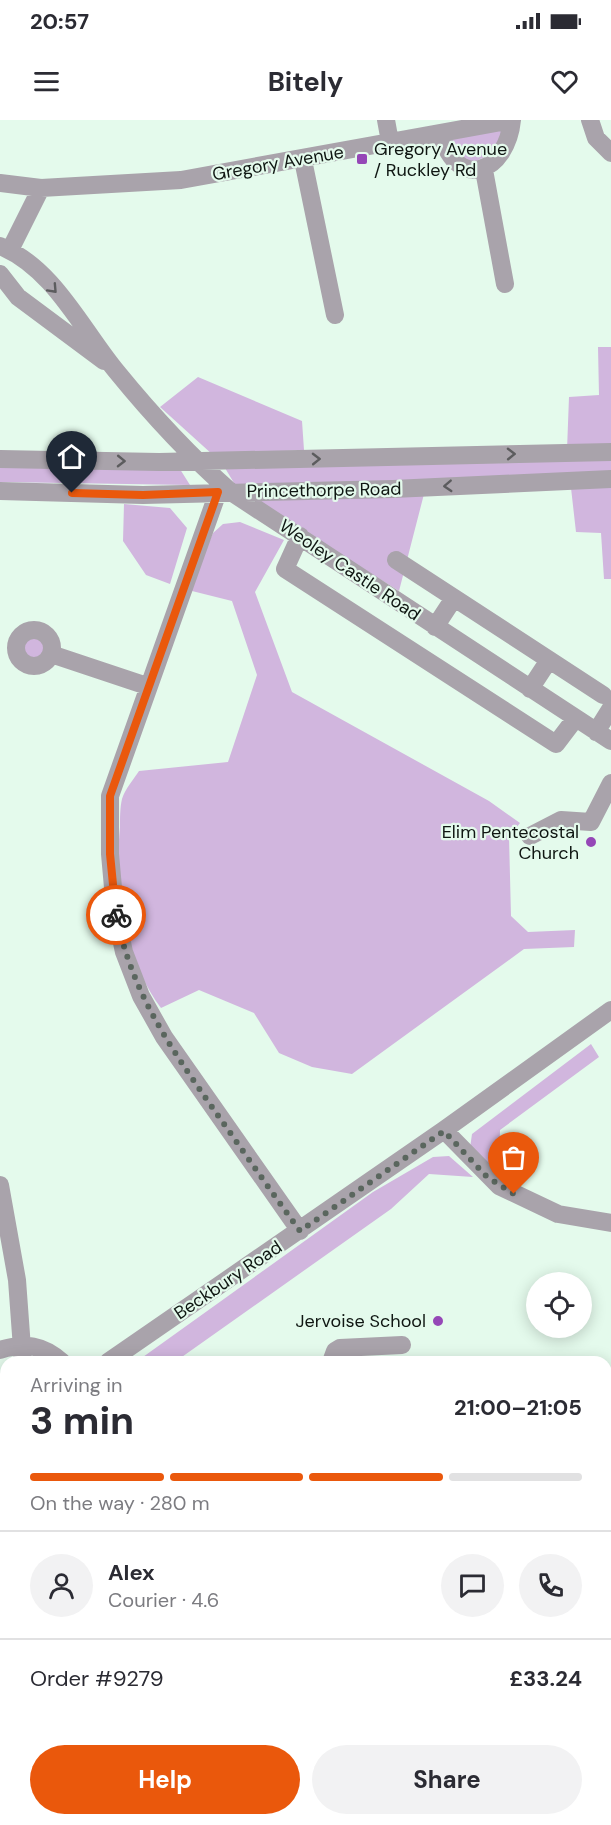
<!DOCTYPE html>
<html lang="en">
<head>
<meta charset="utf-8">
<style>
	:root { --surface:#fff; --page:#f2f2f3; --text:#2b2b33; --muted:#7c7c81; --line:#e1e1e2; --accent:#ea580c }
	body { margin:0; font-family:"DM Sans",sans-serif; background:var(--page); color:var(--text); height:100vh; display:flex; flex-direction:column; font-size:22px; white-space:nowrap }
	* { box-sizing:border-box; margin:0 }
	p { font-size:20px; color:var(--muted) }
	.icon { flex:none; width:33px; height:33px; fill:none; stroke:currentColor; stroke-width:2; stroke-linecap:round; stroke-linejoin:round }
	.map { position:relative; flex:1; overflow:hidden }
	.side { position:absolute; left:0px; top:1236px; width:612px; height:470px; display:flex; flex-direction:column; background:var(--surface); border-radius:18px 18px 0 0; box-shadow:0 3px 15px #0003 }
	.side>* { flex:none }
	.fabs { position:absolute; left:526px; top:1152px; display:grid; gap:12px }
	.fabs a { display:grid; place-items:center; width:66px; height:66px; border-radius:50%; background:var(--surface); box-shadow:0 3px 15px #0003; font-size:30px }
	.pin { position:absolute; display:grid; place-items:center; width:51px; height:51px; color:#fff; margin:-62px -26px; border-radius:50% 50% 50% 0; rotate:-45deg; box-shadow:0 0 6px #0007 }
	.pin .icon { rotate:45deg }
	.courier { position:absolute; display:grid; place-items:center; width:60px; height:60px; margin:-30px; border:4px solid #ea580c; border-radius:50%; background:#fff; color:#222; box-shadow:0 2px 8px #0007 }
	.summary em { font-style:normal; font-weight:700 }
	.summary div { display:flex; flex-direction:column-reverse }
	.summary { display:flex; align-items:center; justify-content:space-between; height:102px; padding:0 30px }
	h1 { font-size:39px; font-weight:700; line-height:45px }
	.bar { display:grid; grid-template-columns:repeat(4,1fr); gap:9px 6px; align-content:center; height:72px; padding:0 30px }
	.bar i { height:8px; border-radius:4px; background:var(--line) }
	.bar .active { background:var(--accent) }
	.bar p { grid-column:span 4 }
	.line { display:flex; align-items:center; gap:15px; padding:0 30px; border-top:2px solid var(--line) }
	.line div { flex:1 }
	.round { display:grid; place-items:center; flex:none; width:63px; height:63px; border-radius:32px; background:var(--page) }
	.cta { display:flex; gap:12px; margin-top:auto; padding:12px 30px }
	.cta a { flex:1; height:69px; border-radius:36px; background:var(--accent); color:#fff; font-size:24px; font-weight:700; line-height:69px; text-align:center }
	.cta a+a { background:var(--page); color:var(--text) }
	.status { display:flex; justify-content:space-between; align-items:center; height:42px; padding:0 30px; background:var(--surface); direction:ltr }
	.status svg { height:16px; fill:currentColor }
	header { display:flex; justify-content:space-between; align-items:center; height:78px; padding:0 30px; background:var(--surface); font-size:27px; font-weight:700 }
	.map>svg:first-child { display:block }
	.green { fill:#d1b6de }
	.forest { fill:url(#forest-firs) }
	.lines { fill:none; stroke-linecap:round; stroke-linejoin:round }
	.minor { stroke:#a9a3ab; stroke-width:18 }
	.oneway { stroke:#5c5c5e }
	.done { stroke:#5a665e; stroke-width:6; stroke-dasharray:0 10.8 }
	.route { stroke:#ea580c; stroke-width:8 }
	.poi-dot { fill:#9547b7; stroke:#e4faec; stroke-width:2 }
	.labels { text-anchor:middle; stroke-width:4.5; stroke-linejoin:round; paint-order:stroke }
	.poi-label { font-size:18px; fill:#0f1612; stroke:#e4faec; text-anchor:end }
	.street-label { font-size:18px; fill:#0f1612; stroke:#e4faec }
</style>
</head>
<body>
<div class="status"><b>20:57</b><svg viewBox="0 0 49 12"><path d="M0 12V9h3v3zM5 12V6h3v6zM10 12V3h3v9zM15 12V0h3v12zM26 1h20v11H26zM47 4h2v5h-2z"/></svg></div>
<header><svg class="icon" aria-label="menu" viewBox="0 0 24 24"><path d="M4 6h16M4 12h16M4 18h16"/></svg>Bitely<svg class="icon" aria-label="heart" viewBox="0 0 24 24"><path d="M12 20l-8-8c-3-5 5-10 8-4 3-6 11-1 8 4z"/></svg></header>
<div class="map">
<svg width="611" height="1705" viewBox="0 0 611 1705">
	<defs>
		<pattern id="forest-firs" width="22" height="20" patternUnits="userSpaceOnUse" patternTransform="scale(1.5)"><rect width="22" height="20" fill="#d1b6de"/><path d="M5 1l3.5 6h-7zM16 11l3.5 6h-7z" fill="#b29cbd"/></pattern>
	</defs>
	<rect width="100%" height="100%" fill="#e4faec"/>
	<!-- green -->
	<path class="green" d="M508,3L503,28L468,45L446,17Z
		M598,227H611V330H567L569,277L599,275Z
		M198,257L302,301L304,330L213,335L160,287Z
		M611,336V355L237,368L225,348Z
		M0,345L178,346L190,365L0,362Z
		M611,367V459H604L601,413L576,412L571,368Z
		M424,374L399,471L248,377Z
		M124,384L170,388L187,408L170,464L146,455L123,421Z
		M240,402L284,420L255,472L292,572L489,681L520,703L509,717L511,796L528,812L575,810L574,827L524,829L352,954L312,947L279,933L254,893L199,870L161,888C124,838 114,767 120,707C120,698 120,687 122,679C125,669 134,659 139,651L228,642L257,555L232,481L188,470L213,413L223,404Z
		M19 529a15 15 0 1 1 30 0a15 15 0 1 1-30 0Z
		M591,924L599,937L500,1010L499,1039L490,1046L470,1028L472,1014Z
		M449,1036L473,1057L429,1054L391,1089L179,1239V1242H136L373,1072L433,1037Z
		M606,1304H611V1363L606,1364Z
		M606,1460H611V1602L606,1600Z
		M6,1528V1624L0,1623V1529Z
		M6,1653V1700H39L38,1705H0V1685Z
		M353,1700H446L445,1705H351Z"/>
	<!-- forest -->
	<path class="forest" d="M129,1700H237L235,1705H127Z"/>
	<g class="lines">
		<!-- minor -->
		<path class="minor" d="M386,0L390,22
			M590,0L596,18L611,33
			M441,14C458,73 507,52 512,0
			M303,40L335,195
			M484,50L505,164
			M0,63L41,68L181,60L512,0
			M0,126C54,148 82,210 117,252C152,295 189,335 231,372L611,621
			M10,130L41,68
			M0,154L18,177L104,241
			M0,339L159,342L611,332
			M0,371L143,375L393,369L611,359
			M218,372L110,676V734L115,790L124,832L141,876L164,917L300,1111
			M300,416L285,449L556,624L575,599
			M396,440L603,575
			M435,507L454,478
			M16 528a18 18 0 1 1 36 0a18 18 0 1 1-36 0Z
			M51,534L147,566
			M530,569L549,540
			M596,612L611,588
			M530,716L561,700L591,702L611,663
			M444,1010L499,1066L558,1094L611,1103
			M0,1065L17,1160L23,1242
			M0,1230C25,1222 43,1225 62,1242
			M108,1242L444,1010L611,890
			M331,1242L335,1231L340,1228L402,1225
			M0,1321L6,1324
			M606,1374L611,1373
			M0,1526L6,1525
			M0,1631H6
			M551,1700L575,1705"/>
	</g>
	<!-- one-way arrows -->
	<defs><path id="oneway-chevron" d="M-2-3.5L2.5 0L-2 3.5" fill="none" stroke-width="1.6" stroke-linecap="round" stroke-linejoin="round" transform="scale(1.5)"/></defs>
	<g class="oneway">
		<use href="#oneway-chevron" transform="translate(53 169) rotate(47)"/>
		<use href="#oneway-chevron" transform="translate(511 334) rotate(-1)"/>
		<use href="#oneway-chevron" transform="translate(316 339) rotate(-1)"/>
		<use href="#oneway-chevron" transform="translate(121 341) rotate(1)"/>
		<use href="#oneway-chevron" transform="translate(448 366) rotate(177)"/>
	</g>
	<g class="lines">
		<!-- done -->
		<path class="done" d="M116,795C132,872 168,924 212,987C241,1028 270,1070 300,1111L444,1011L487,1057L514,1074"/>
		<!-- route -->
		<path class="route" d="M72,373L143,375L218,372L110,676V734L116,795"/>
	</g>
	<!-- markers -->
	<g class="poi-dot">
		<rect x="356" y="33" width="12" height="12" rx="3"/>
		<circle cx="591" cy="722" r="6"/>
		<circle cx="438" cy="1201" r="6"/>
	</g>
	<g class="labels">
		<!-- poi labels -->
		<g class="poi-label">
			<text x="374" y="35" text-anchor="start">Gregory Avenue<tspan x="374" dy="21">/ Ruckley Rd</tspan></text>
			<text x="579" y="718">Elim Pentecostal<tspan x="579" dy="21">Church</tspan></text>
			<text x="426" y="1207">Jervoise School</text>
		</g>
		<!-- street labels -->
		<g class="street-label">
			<text transform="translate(278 43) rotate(-10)" y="6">Gregory Avenue</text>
			<text transform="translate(324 370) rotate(-1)" y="6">Princethorpe Road</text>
			<text transform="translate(350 450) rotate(34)" y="6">Weoley Castle Road</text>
			<text transform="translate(228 1160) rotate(-34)" y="6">Beckbury Road</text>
		</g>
	</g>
</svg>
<div class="fabs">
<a><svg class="icon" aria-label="locate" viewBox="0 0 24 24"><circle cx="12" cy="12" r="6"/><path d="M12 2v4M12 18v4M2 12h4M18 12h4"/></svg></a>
</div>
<div class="pin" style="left:514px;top:1074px;background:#ea580c"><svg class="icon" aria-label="bag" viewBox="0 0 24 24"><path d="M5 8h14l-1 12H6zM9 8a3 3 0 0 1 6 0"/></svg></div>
<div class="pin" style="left:72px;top:373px;background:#1f2937"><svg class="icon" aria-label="home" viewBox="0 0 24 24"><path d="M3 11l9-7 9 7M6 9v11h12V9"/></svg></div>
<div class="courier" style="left:116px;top:795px"><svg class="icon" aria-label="bike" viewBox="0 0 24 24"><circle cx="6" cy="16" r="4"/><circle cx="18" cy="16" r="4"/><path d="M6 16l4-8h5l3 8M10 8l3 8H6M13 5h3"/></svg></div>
<section class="side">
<div class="summary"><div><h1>3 min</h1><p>Arriving in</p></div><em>21:00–21:05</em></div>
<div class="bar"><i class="active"></i><i class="active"></i><i class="active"></i><i></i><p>On the way · 280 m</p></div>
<div class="line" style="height:108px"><a class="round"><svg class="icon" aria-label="person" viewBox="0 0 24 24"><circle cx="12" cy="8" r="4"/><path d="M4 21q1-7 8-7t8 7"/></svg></a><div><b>Alex</b><p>Courier · 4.6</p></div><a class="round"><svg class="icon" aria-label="chat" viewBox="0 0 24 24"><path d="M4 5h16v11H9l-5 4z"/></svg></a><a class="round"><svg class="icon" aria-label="phone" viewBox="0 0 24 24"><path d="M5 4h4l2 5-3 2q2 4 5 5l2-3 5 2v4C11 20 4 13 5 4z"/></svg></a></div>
<div class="line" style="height:78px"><div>Order #9279</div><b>£33.24</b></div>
<div class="cta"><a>Help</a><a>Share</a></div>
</section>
</div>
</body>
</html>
